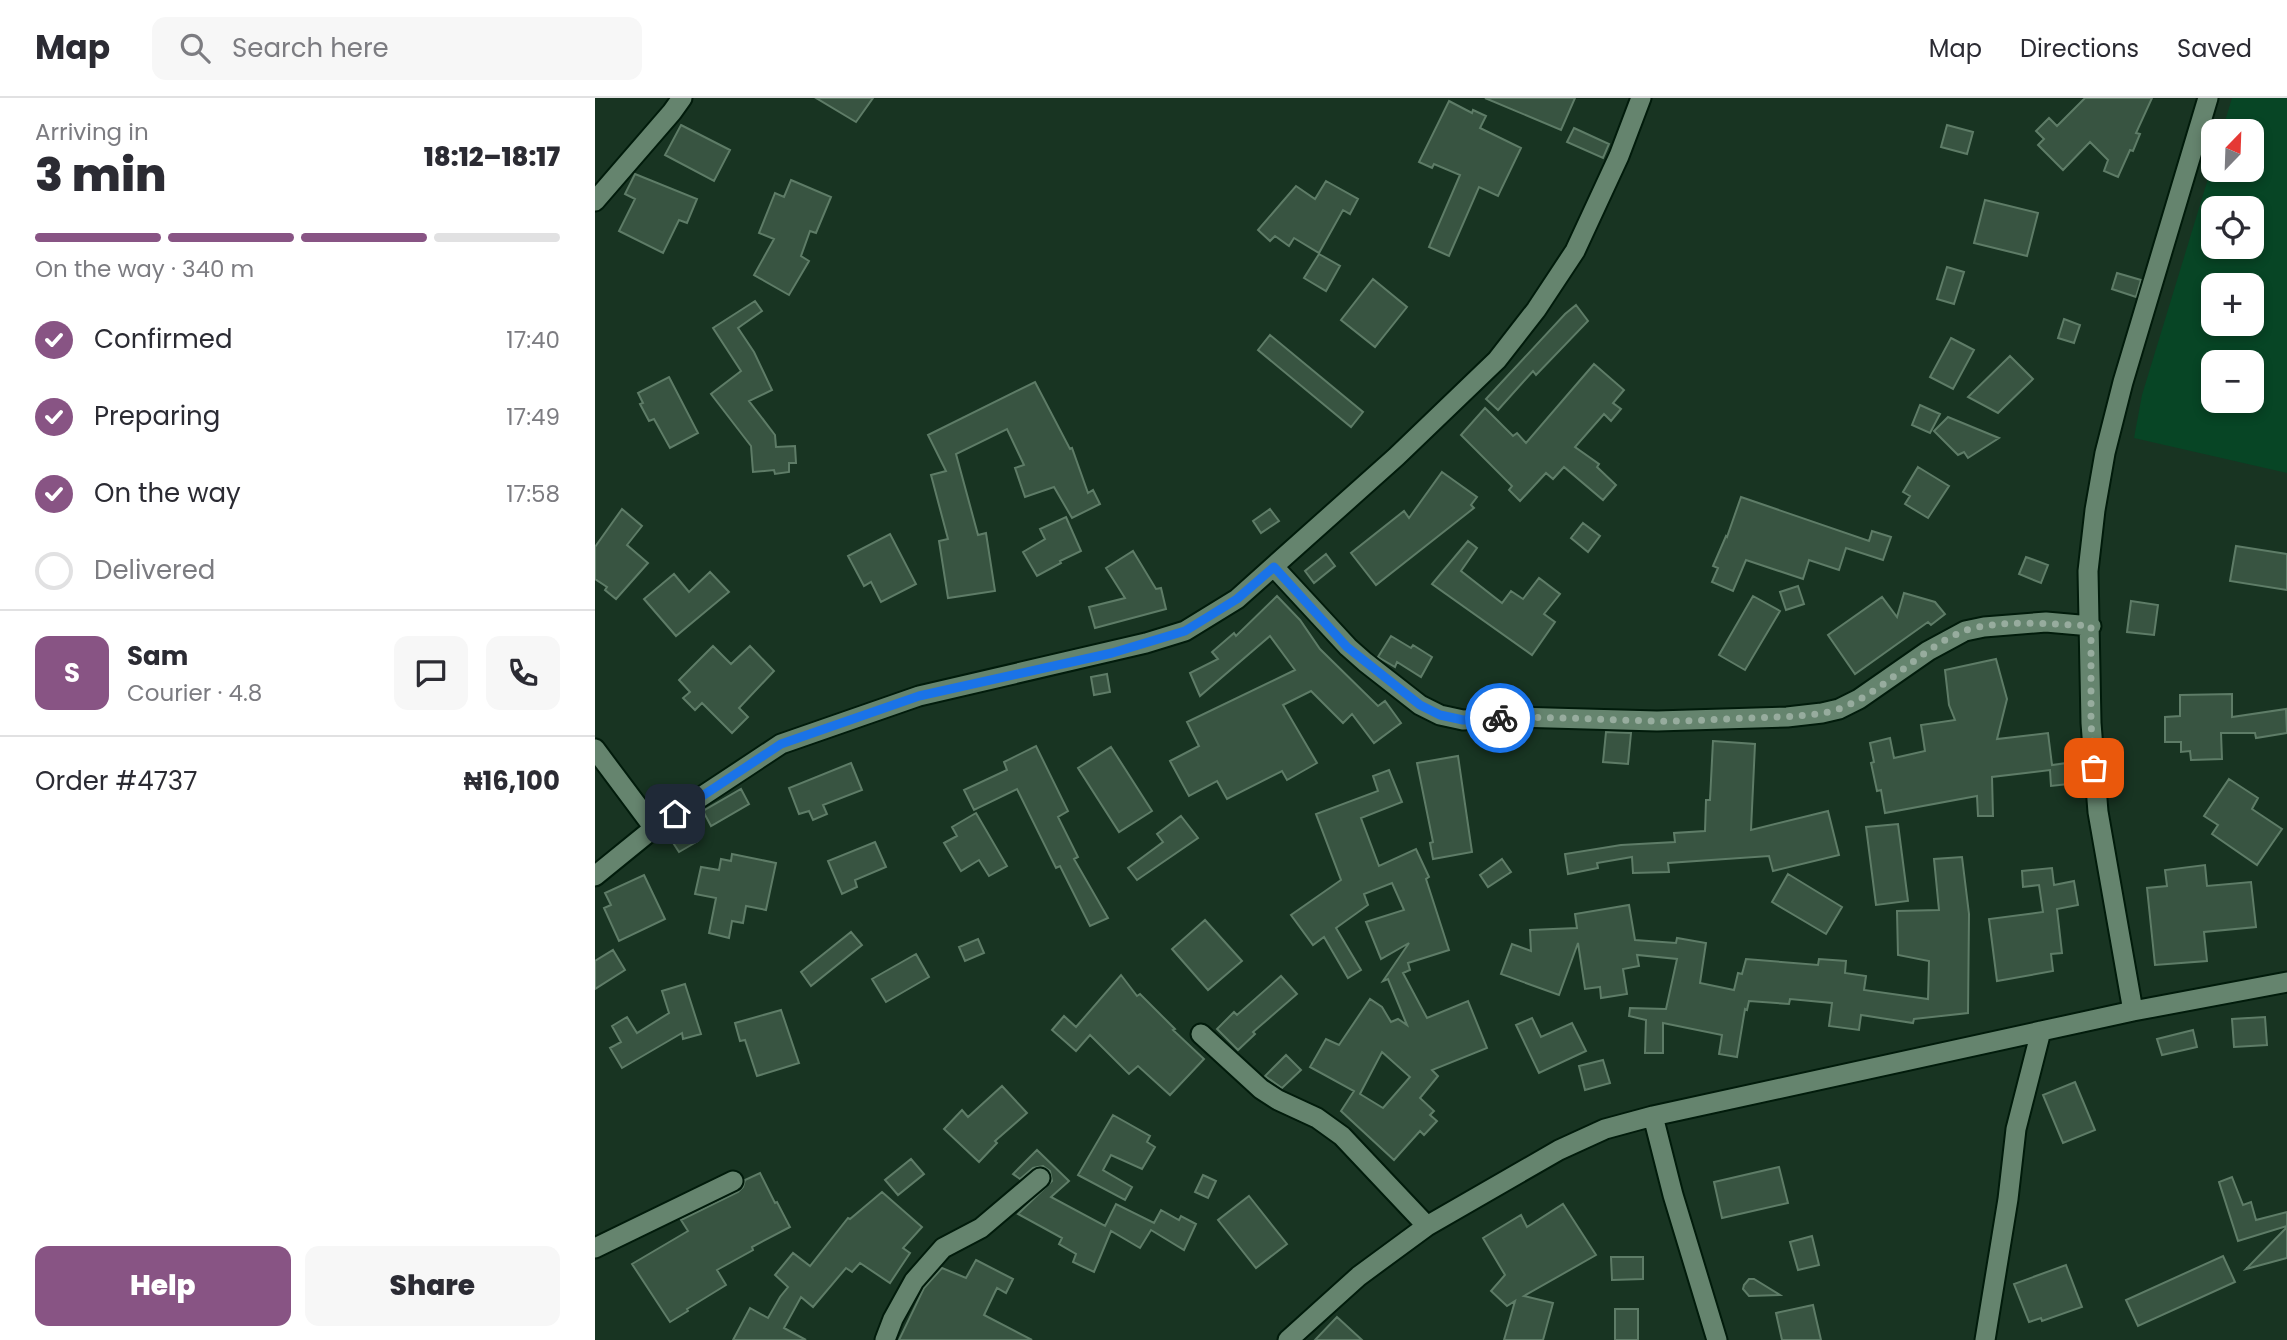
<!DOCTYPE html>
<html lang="en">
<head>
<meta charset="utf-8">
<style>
	:root { --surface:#fff; --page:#f7f7f7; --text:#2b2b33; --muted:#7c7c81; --line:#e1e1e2; --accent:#885484 }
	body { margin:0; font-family:Poppins,sans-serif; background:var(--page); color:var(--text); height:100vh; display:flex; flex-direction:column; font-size:26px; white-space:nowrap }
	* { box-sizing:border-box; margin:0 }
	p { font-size:23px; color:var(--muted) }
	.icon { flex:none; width:38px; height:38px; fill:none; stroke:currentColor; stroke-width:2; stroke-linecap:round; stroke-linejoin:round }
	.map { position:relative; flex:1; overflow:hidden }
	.drawer { display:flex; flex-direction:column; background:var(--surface); width:595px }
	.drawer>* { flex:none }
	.needle { width:46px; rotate:23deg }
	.tools { position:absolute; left:1606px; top:21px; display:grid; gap:14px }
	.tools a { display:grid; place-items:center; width:63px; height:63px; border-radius:14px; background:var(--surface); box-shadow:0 4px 10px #0003; font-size:35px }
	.pin { position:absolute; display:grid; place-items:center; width:60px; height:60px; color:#fff; margin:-30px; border-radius:14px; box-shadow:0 4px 10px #0006 }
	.courier { position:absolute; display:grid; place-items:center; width:70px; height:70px; margin:-35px; border:5px solid #1a73e8; border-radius:50%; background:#fff; color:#222; box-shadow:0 2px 9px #0007 }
	.overview em { font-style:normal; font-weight:800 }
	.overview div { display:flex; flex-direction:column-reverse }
	.overview { display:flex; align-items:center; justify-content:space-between; height:119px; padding:0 35px }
	h1 { font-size:46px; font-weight:800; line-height:52px }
	.bar { display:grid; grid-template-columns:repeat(4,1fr); gap:10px 7px; align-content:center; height:84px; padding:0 35px }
	.bar i { height:9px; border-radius:5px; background:var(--line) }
	.bar .current { background:var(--accent) }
	.bar p { grid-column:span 4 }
	.line { display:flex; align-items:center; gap:18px; padding:0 35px; border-top:2px solid var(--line) }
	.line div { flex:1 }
	.round { display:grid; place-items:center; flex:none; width:74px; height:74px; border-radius:14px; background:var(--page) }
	ol { padding:0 35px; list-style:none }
	li { display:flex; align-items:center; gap:21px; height:77px }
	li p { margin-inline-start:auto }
	li .icon { padding:7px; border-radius:50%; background:var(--accent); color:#fff; stroke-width:4 }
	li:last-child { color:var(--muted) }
	li i { width:38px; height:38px; border:4px solid var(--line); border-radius:50% }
	.button { display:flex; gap:14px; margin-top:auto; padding:14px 35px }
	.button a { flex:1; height:80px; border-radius:14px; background:var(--accent); color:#fff; font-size:28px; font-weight:800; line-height:80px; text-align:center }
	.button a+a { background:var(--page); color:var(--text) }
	header { display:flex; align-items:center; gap:42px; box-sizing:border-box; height:98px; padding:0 35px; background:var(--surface); border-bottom:2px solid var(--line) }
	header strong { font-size:33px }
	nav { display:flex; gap:38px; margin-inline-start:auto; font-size:24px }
	.search { width:490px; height:63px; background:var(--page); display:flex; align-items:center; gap:18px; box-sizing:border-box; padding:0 24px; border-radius:14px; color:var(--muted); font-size:26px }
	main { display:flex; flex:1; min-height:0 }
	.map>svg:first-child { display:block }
	.green { fill:#074525; fill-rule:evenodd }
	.building { fill:#385441; stroke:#5e7c67; stroke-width:2; fill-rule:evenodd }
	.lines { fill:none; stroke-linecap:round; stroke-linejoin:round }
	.minor-casing { stroke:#011b0b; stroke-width:23 }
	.minor { stroke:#65846e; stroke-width:19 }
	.done { stroke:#97ac9e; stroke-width:7; stroke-dasharray:0 12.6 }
	.route { stroke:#1a73e8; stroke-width:9 }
</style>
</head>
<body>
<header>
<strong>Map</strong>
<div class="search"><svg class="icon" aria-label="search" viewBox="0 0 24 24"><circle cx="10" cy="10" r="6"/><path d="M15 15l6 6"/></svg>Search here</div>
<nav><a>Map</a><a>Directions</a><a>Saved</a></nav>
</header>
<main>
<section class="drawer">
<div class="overview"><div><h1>3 min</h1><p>Arriving in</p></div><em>18:12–18:17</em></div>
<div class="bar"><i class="current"></i><i class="current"></i><i class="current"></i><i></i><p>On the way · 340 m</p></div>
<ol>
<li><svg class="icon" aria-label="check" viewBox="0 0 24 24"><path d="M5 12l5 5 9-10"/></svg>Confirmed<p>17:40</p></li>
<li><svg class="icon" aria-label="check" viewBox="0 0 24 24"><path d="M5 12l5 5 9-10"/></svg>Preparing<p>17:49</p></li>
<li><svg class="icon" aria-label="check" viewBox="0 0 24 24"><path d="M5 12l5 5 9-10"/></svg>On the way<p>17:58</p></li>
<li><i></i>Delivered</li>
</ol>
<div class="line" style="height:126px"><b class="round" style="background:var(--accent);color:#fff">S</b><div><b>Sam</b><p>Courier · 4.8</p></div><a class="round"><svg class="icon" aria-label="chat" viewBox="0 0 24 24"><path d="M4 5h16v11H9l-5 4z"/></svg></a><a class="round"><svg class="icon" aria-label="phone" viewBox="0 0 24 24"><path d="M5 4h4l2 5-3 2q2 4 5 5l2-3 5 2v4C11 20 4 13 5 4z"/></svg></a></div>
<div class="line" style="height:91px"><div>Order #4737</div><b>₦16,100</b></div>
<div class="button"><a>Help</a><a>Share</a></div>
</section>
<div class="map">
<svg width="1692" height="1242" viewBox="0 0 1692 1242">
	<rect width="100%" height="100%" fill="#183422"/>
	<!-- green -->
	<path class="green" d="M1637,0H1692V375L1539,340L1547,297L1619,61V72H1657V33H1627ZM1619,110H1657V149H1619ZM1619,187H1657V226H1619ZM1619,264H1657V303H1619Z"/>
	<!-- building -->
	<path class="building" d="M221,0H278L261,24Z
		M890,0H980L966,32Z
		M1490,0H1557L1541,35L1545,36L1538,53L1535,52L1523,79L1509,73L1513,62L1495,44L1468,72L1443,47L1449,41L1441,33L1454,20L1462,28Z
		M854,3L877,15L878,12L891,18L885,30L926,50L903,98L884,89L854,158L834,149L865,77L839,66L837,70L824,64Z
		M86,27L135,52L119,83L70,57Z
		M1352,27L1378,34L1372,56L1346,49Z
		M979,30L1014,46L1008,60L972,44Z
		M40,76L102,101L92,125L84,122L68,155L24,133L40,101L30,96Z
		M196,82L236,99L221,135L215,133L206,158L214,163L194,197L159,177L179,141L164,135L180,95L189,99Z
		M731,83L763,101L755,116L748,112L724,155L699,140L694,148L680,138L675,143L663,132L701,88L720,101Z
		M1390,102L1443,115L1432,158L1379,145Z
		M724,156L745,168L731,193L709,180Z
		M1352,169L1369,174L1359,206L1342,201Z
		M1522,175L1546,182L1541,199L1517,191Z
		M778,181L812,209L780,249L746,222Z
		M160,203L167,213L143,230L159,254L177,292L154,303L180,337L181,349L200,348L201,365H194V374L180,376L179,372L158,374L156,348L116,296L146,273L118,230Z
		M981,207L993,223L941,277L938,273L903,312L891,301L970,216Z
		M1469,221L1485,227L1479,245L1463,240Z
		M675,237L768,314L756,329L663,252Z
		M1356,240L1379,252L1358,291L1335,279Z
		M1415,258L1438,281L1403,315L1373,299Z
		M999,266L1029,292L1018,305L1026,311L1016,323L1009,316L980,349L1004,366L1002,369L1021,387L1008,402L969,369L958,381L951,375L925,403L914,392L917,388L866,337L890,310L918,338L922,335L931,345Z
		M74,279L103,335L75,350L59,321L54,323L45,306L48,305L43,295Z
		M440,284L475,351L477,350L493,395L498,392L505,406L477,420L459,389L430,399L420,370L429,367L412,331L361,356L383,437L391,435L400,493L353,500L344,443L353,441L336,377L351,373L333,337Z
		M1325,307L1345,316L1335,335L1317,327Z
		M1353,319L1404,340L1373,360L1369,354L1363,357L1339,333Z
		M1323,369L1354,388L1333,420L1310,406L1315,398L1308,394Z
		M847,374L882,399L876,407L879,410L781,487L756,455L809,413L814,420Z
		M1146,399L1274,443L1277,433L1296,439L1288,462L1251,450L1244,472L1214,462L1208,481L1151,462L1138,493L1117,484L1123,470L1118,468L1131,438L1132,439Z
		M27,411L47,428L32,447L53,465L21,501L10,492L12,489L0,481V449Z
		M675,411L684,423L666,435L658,423Z
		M471,419L486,453L465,463L466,465L442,478L428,454L450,441L445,431Z
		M988,425L1005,438L993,454L976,440Z
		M295,436L321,486L286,504L276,484L269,488L253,458Z
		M873,443L882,450L866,473L907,505L916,493L928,501L944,480L965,496L949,516L960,524L937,557L837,486Z
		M1641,448L1692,456V492L1635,483Z
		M538,453L561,491L566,490L571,511L500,530L494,509L530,500L511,470Z
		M731,456L740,468L719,485L710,473Z
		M1431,459L1453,467L1446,485L1424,476Z
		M115,474L134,494L81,538L49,501L79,476L94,494Z
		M1203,488L1209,506L1191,512L1185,494Z
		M1309,495L1340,504L1350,516L1336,527L1333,524L1260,576L1233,537L1287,499L1302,519Z
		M682,498L705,522L725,551L783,608L790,603L806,625L779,645L757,616L748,625L716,593L688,607L722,665L692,682L687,673L632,701L622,683L594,698L575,663L604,648L592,624L700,572L675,538L605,598L595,575L623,561L617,554L639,535L641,538Z
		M1158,498L1185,513L1150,572L1124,557Z
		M1536,503L1563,507L1559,537L1532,534Z
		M796,538L816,550L818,547L837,559L826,579L802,564L800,569L783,559Z
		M118,548L136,566L155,548L179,573L144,610L153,619L137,635L107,605L100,612L88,600L95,594L84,582Z
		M1401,561L1412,601L1402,641L1453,635L1457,667L1479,664L1482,685L1456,688L1455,672L1397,679L1398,718H1383L1382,698L1290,715L1286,692L1282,693L1276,665L1279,664L1275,645L1295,640L1299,660L1330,653L1326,627L1360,622L1354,607L1350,572Z
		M512,576L515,594L499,597L496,579Z
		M1637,596V619L1691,611L1692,635L1661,640L1660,635H1626L1627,661L1596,662L1595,653L1586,654V644H1570V619L1585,618V597Z
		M1011,634L1036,635L1033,666L1008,664Z
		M1118,643L1160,646L1156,732L1233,713L1244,757L1178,773L1174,758L1073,765L1074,774L1038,775L1037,759L1002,765L1003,770L973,776L970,756L1026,747L1080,744L1079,735L1110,733L1111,702H1115Z
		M441,648L473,713L463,719L483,759L479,761L513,820L495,828L465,768L461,770L422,691L379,712L369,692L412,672L409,664Z
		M516,649L557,713L524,734L483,670Z
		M863,658L877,754L838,761L835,745L838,744L822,665Z
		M256,665L267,692L228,707L232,716L218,722L214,713L204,716L194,690Z
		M794,672L807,704L766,720L784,768L821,751L834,779L831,781L854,852L813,865L815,872L808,875L832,920L873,903L892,950L837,972L843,978L825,1000L839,1013L835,1017L842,1023L829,1037L825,1033L799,1062L746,1013L759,993L715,969L731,941L744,947L775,901L787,909L796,924L803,921L812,927L793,881L788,883L814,845L786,861L771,824L809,812L797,785L769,796L773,807L741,830L766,872L753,880L729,839L718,847L696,817L746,782L721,716L783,693L778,678ZM787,954L815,979L788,1010L765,996Z
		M1634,681L1663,700L1657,711L1687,731L1662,767L1617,736L1623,727L1609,718Z
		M146,691L154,706L116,728L108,713Z
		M381,715L412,768L394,778L384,762L366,773L349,745L362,738L357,729Z
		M586,718L603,740L542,782L533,770L568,744L562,736Z
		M1303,726L1313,803L1281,807L1271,729Z
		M97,727L103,737V743L84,754L75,740Z
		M280,744L291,769L260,782L262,789L247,796L233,763Z
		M137,756L181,765L171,812L151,808L148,825L137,823L134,840L114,835L121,800L100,796L106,769L124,772L126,761L136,763Z
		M1367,759L1374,816L1373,915L1319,921L1318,925L1266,917L1264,932L1234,928L1237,905L1195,901L1194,906L1154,903L1152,912L1150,911L1142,959L1124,956L1127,937L1068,925V955H1050L1051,922L1034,918L1035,910L1071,911L1082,861L1042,857L1044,868L1028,871L1032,896L1006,900L1005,889L990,891L983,845L964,897L906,876L917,846L936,853L935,832L982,830L980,816L1034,807L1040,842L1081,845L1082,840L1111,845L1105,885L1139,892L1143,875L1147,876L1151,861L1223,867L1224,861L1251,863L1250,875L1271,878L1269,892L1333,901L1334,863L1303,857L1302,813L1344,812L1339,761Z
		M907,761L916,774L893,789L885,777Z
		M1610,767L1612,788L1656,784L1661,829L1609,834L1612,863L1560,867L1552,790L1572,788L1570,772Z
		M1457,770L1459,787L1479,783L1483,807L1462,811L1467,855L1456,856L1458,873L1402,883L1394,821L1448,814L1444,787L1428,789L1427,773Z
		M1193,776L1247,809L1231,836L1177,804Z
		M49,777L70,821L24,843L9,810L16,807L10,795Z
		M610,822L647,863L613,892L577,851Z
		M256,834L267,847L216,888L206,874Z
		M383,841L389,855L370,863L364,849Z
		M18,852L30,872L0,891V863Z
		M321,856L334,879L291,904L277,881Z
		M526,877L542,898L545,896L580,931L578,932L609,961L575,997L543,968L534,976L495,937L481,953L457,932L469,918L481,929Z
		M686,878L702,896L658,934L660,936L643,952L622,931L639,914L642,917Z
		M90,886L106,936L88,941L87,935L27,970L15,950L26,944L17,928L32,919L42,935L74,915L67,893Z
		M186,912L204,965L162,978L150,942L145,943L140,925Z
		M1670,919L1672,947L1639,949L1637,921Z
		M937,920L946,939L977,925L991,953L944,975L921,927Z
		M1598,932L1602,949L1567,957L1562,941Z
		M691,957L706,972L687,990L670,978Z
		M1008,962L1015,985L990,992L984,968Z
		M1480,984L1500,1032L1468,1045L1448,997Z
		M407,988L432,1015L400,1043L402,1045L384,1064L349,1031L367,1012L373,1019Z
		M518,1017L555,1038L552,1044L560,1049L547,1071L516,1057L508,1072L537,1089L530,1102L483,1077Z
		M442,1052L474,1083L456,1099L510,1128L521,1106L559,1125L566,1112L584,1122L586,1118L601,1126L589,1152L556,1132L545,1150L516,1133L499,1174L478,1164L481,1156L464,1146L467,1140L423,1116L457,1083L455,1073L448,1068L438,1070L425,1081L418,1076Z
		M316,1061L329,1076L303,1097L290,1082Z
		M1184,1069L1193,1105L1127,1120L1119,1084Z
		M165,1075L180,1105L182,1104L195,1129L157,1149L158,1152L122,1172L131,1187L92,1211L93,1213L75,1224L37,1166L93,1133L86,1122L143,1094L148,1089L150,1082Z
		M608,1077L621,1083L613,1100L600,1094Z
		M1637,1079L1648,1107L1656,1104L1661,1122L1692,1114V1128L1643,1143L1624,1084Z
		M287,1094L327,1129L308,1150L315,1155L295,1185L265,1165L257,1174L251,1170L218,1209L206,1199L189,1230L211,1242H138L155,1210L173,1220L185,1199L193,1189L180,1177L198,1155L215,1168L253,1120L255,1121Z
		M654,1098L692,1146L661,1170L623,1122Z
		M968,1106L1001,1157L929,1198L958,1205L948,1242H909L920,1203L912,1208L896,1193L910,1177L888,1140L926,1117L932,1129Z
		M1692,1129V1160L1651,1171Z
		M1217,1138L1224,1167L1203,1172L1195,1144Z
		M1628,1158L1640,1184L1543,1228L1531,1202Z
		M1016,1159H1048V1181L1017,1182Z
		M381,1162L418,1181L411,1195L402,1190L389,1217L437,1242H304L329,1190L347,1170L371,1180Z
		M1471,1167L1487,1209L1447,1223L1446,1220L1434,1224L1419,1186Z
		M1154,1181H1159L1185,1197L1154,1198L1148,1191L1149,1187Z
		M1218,1207L1226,1242H1187L1181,1215Z
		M1020,1211H1043V1242H1020Z
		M742,1219L767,1242H720Z"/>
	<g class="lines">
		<!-- minor casing -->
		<g class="minor-casing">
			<path id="minor" d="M0,103L77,14L87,0
				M679,469L753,549L770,564L825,607L845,617L868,622L923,619L1062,623L1192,619L1227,615L1244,611L1264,601L1333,553L1370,533L1389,529L1451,524L1496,528
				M0,651L59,730
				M0,778L59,730L186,646L324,598L551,545L590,533L642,501L801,359L902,262L941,212L980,153L1024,58L1046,0
				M1538,913L1503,714L1496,625L1493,473L1500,412L1510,355L1528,284L1613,0
				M606,936L666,991L683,1002L722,1020L747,1038L832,1128
				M1058,1018L1078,1097L1122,1242
				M0,1150L138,1083
				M290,1242L298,1221L319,1183L348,1150L386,1130L445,1080
				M693,1242L764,1178L832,1128L964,1052L1010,1031L1058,1018L1538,913L1692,884
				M1390,1242L1413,1101L1421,1031L1446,933"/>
		</g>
		<!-- minor -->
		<use href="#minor" class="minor"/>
	</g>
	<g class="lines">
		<!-- done -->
		<path class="done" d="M905,620C956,618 1007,622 1059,623C1090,624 1122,621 1154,620C1179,619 1204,619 1228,615C1280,606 1320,552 1369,533C1402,521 1461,526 1496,528V625L1499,670"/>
		<!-- route -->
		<path class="route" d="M80,716L186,646L324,598L517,555L590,533L642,501L679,469L752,549L825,607L845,617L868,622L905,620"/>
	</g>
</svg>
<div class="tools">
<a><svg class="needle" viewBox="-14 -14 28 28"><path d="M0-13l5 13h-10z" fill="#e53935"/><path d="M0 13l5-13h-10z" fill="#7c7c81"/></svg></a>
<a><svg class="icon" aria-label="locate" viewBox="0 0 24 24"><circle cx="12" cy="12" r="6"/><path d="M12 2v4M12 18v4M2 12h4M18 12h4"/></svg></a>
<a>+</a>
<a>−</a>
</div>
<div class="pin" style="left:1499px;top:670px;background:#ea580c"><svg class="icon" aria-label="bag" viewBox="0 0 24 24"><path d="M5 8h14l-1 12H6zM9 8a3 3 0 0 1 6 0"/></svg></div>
<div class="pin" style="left:80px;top:716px;background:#1f2937"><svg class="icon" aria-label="home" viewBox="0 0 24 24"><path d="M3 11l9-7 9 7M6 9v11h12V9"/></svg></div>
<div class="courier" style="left:905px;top:620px"><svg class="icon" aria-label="bike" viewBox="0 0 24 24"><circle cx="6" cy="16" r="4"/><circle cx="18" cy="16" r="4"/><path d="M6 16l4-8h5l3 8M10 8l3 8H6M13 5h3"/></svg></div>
</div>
</main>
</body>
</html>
